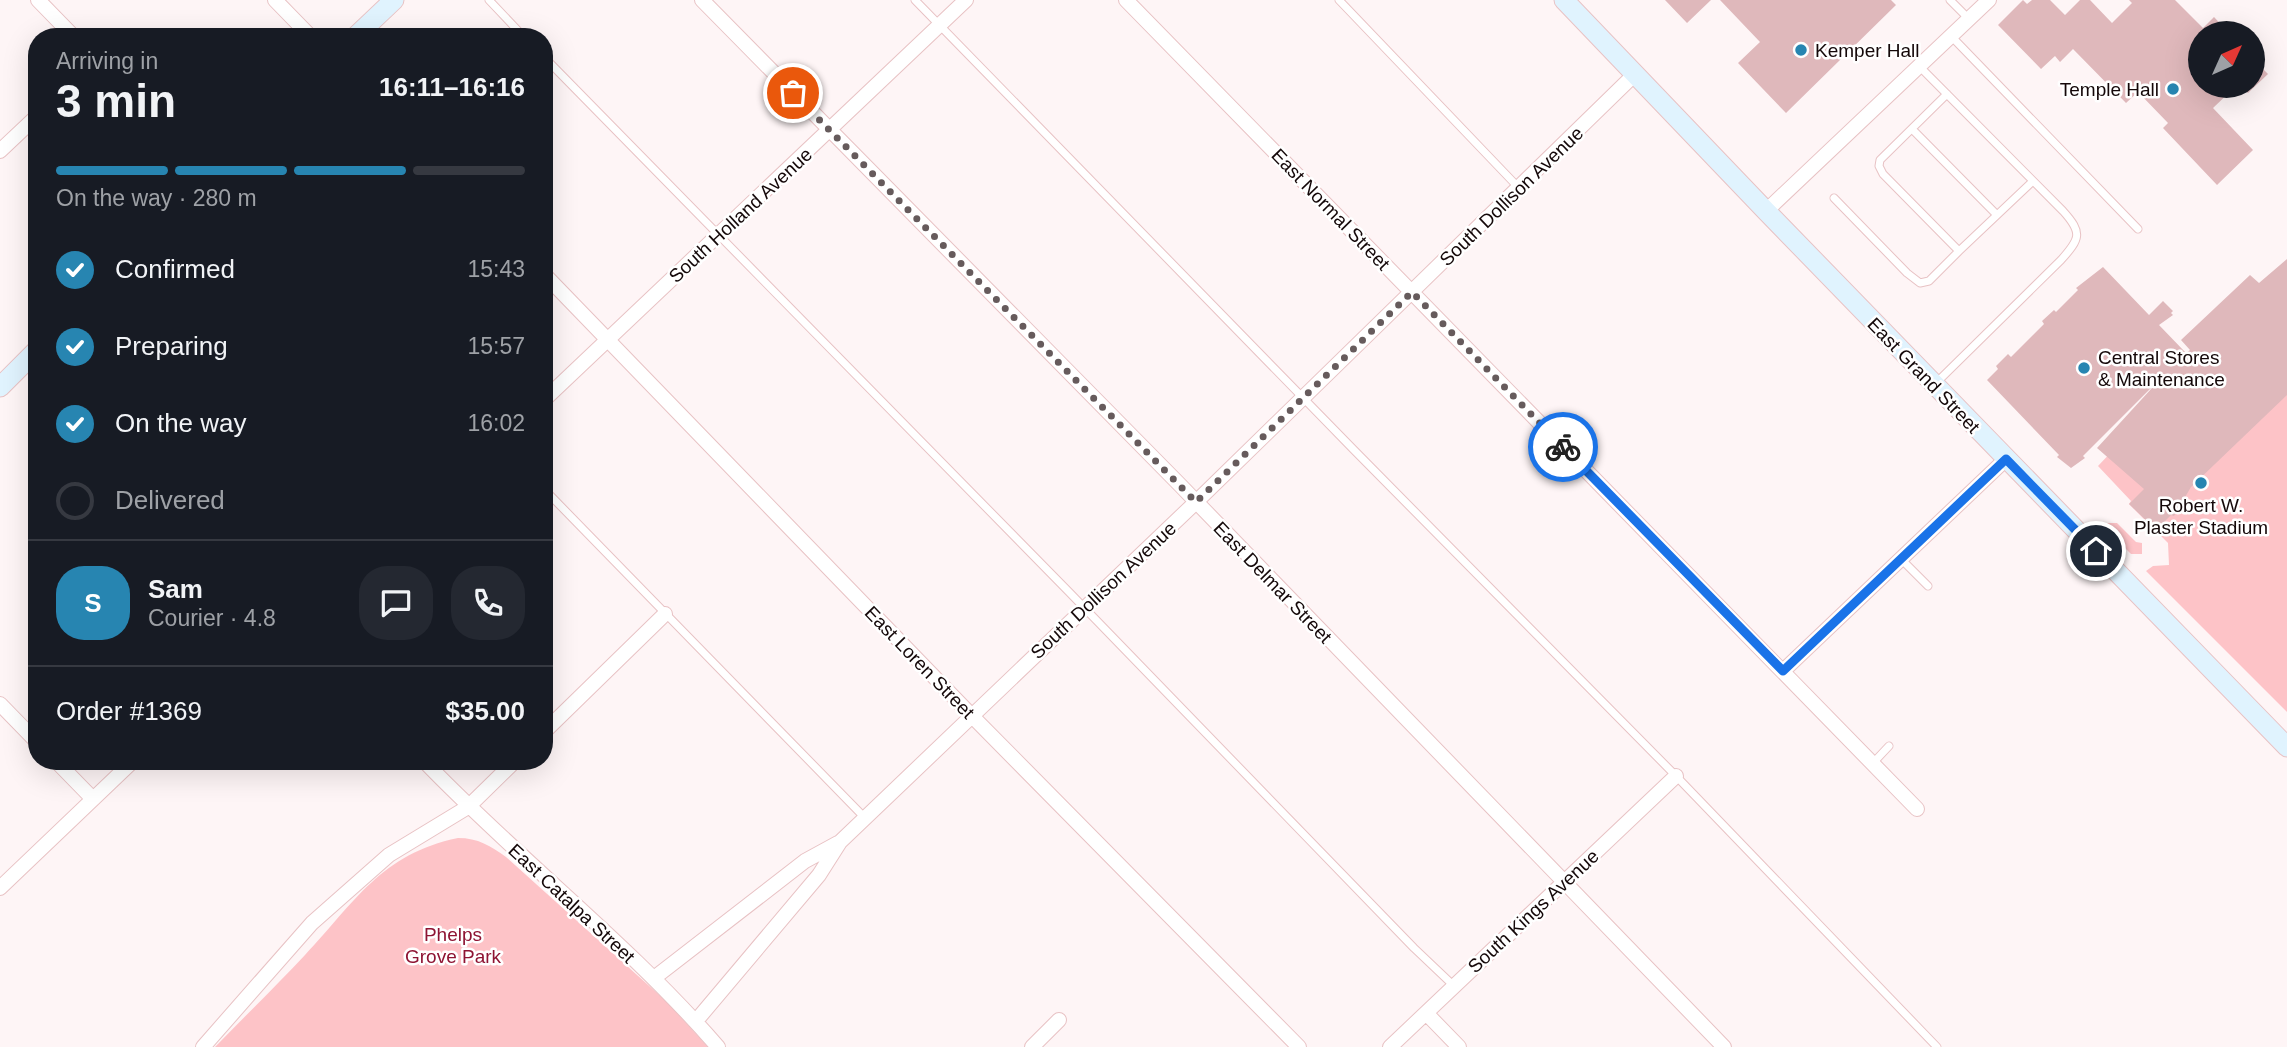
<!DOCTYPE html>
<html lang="en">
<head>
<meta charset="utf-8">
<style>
	:root { --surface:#171b24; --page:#242831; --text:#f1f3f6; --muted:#9ea1a6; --line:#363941; --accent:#2785b1 }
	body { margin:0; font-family:Helvetica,sans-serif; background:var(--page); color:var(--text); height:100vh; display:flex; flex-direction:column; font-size:26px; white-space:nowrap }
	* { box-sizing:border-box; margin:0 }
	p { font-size:23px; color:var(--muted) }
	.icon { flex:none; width:38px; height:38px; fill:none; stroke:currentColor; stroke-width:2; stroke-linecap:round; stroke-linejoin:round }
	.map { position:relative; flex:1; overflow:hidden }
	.panel { position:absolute; left:28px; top:28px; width:525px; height:742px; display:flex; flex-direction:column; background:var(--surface); border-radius:28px; box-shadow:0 7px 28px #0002 }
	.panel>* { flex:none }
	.needle { width:46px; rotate:45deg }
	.tools { position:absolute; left:2188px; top:21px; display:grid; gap:14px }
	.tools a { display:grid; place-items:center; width:77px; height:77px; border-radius:50%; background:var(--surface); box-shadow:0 7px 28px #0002; font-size:35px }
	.pin { position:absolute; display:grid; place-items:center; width:60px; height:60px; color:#fff; margin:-30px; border:4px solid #fff; border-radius:50%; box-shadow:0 2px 7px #0007 }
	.courier { position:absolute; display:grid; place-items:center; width:70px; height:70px; margin:-35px; border:5px solid #1a73e8; border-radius:50%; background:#fff; color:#222; box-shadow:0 2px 9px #0007 }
	.head em { font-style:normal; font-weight:700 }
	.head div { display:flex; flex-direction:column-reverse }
	.head { display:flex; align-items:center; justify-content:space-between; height:119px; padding:0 28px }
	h1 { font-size:46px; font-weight:700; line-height:52px }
	.bar { display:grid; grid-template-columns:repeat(4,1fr); gap:10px 7px; align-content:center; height:84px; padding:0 28px }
	.bar i { height:9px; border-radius:5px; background:var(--line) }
	.bar .current { background:var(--accent) }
	.bar p { grid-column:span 4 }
	.line { display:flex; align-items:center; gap:18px; padding:0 28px; border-top:2px solid var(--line) }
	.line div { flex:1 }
	.round { display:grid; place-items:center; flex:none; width:74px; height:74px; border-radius:28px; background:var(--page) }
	ol { padding:0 28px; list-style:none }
	li { display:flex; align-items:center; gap:21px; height:77px }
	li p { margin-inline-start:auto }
	li .icon { padding:7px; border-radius:50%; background:var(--accent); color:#fff; stroke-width:4 }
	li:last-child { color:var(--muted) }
	li i { width:38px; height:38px; border:4px solid var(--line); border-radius:50% }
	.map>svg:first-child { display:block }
	.green { fill:#fdc3c7 }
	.building { fill:#dfb8bb }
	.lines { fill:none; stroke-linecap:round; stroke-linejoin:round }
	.lane-casing { stroke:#e8c2c4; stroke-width:9 }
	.street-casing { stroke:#e8c2c4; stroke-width:16 }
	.secondary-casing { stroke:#e8c2c4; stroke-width:21 }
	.lane { stroke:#fff; stroke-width:7 }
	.street { stroke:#fff; stroke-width:14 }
	.secondary { stroke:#e0f3fe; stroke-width:19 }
	.done { stroke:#665b5c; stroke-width:7; stroke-dasharray:0 12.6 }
	.route { stroke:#1a73e8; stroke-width:9 }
	.poi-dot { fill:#2785b1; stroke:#fff; stroke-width:2.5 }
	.labels { text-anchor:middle; stroke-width:5; stroke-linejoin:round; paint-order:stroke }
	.poi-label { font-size:19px; fill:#140809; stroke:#fff; text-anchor:start }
	.street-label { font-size:19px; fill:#140809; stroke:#fff }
	.park-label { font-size:19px; fill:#8e1433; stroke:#fff }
</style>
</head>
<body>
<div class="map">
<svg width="2287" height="1047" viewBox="0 0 2287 1047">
	<rect width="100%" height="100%" fill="#fef5f6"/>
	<!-- green -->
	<path class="green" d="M2287,276V712L2146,571L2153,566L2169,565L2168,543L2129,504L2131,501L2098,466L2174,386Z
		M2104,523H2117L2136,542L2142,543V554H2131L2104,527Z
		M458,838C478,838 491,846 506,857L667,1002L708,1047H215C245,1016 276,986 305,955C355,902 381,854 458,838Z"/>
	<!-- building -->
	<path class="building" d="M1665,0H1711L1687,23Z
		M1720,0H1891L1896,5L1786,113L1738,63L1760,42Z
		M2023,0L2027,4L2032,0H2050L2065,15L2080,0H2090L2112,23L2132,3L2129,0H2175L2203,28L2214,17L2229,33H2200V86H2236L2213,108L2253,150L2217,185L2163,128L2168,123L2138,92L2126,103L2073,49L2060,62L2055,56L2041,69L1998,25Z
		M2252,58L2268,74L2248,93L2241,86H2252Z
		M2287,259V395L2191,487L2174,516L2171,515L2156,530L2129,504L2144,489L2097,448L2163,376L2083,456L2085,458L2071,468L2057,457L2059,455L1987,380L1998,369L1996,366L2008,354L2011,357L2044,324L2042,321L2054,310L2056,312L2078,290L2076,288L2103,267L2149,315L2163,301L2173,311L2171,313L2173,315L2159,325L2186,353L2190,350L2181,340L2250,275L2259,283Z"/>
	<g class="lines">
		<!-- lane casing -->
		<g class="lane-casing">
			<path id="lane" d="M489,0L524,37
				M915,0L1353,449L1676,776L1937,1047
				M1339,0L1518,187
				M1950,0L1969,19
				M1951,36L2138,229
				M544,57L1069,592L1414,948L1454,986
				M1919,66L2063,211C2083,233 2080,239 2061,260L1935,384
				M1947,94L1880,160L1879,166L1883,174L1953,245L1959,251L2033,181
				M1912,129L1997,215
				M1834,198L1907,273L1920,283L1929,281L1959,251
				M544,489L865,818
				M1901,559L1928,586
				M1873,763L1889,746"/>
		</g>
		<!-- street casing -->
		<g class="street-casing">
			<path id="street" d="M38,0L74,37
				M275,0L311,37
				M702,0L1181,486L1724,1047
				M1126,0L1917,809
				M0,151L37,116
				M1766,211L1989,0
				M544,274L971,715L1299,1047
				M544,400L966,0
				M1783,671L2006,459
				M0,704L37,742
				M544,732L665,614
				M56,761L93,799
				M424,761C519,860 629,944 718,1047
				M0,888L133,761
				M654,978L805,861L838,843
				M1426,1013L1459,1047
				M696,1021L819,875L840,842L1196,502L1636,73
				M203,1047L312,923L389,855L468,807L515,761
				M1032,1047L1059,1020
				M1390,1047L1676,776"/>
		</g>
		<!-- secondary casing -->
		<g class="secondary-casing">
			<path id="secondary" d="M1564,0L1766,211L2287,747
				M355,37L394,0
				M0,387L37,350"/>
		</g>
		<!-- lane -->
		<use href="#lane" class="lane"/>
		<!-- street -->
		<use href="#street" class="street"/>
		<!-- secondary -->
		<use href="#secondary" class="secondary"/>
	</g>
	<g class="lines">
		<!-- done -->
		<path class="done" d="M793,93L1196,502L1412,292L1563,447"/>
		<!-- route -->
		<path class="route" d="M1563,447L1783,671L2006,459L2096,551"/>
	</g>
	<!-- markers -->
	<g class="poi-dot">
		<circle cx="1801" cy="50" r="7"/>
		<circle cx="2173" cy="89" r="7"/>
		<circle cx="2084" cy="368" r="7"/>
		<circle cx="2201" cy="483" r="7"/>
	</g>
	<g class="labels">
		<!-- poi labels -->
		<g class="poi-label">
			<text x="1815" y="57">Kemper Hall</text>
			<text x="2159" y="96" text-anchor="end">Temple Hall</text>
			<text x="2098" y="364">Central Stores<tspan x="2098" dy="22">&amp; Maintenance</tspan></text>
			<text x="2201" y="512" text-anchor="middle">Robert W.<tspan x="2201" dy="22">Plaster Stadium</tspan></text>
		</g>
		<!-- street labels -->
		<g class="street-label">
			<text transform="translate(1511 196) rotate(-44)" y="7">South Dollison Avenue</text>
			<text transform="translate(1331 209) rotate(46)" y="7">East Normal Street</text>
			<text transform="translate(740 215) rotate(-43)" y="7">South Holland Avenue</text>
			<text transform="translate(1924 375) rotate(46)" y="7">East Grand Street</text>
			<text transform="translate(1273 582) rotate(46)" y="7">East Delmar Street</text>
			<text transform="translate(1103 590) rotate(-43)" y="7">South Dollison Avenue</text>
			<text transform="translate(920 662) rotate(46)" y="7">East Loren Street</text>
			<text transform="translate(572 903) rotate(43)" y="7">East Catalpa Street</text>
			<text transform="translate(1533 911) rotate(-43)" y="7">South Kings Avenue</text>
		</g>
		<!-- park labels -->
		<g class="park-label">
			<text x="453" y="941">Phelps<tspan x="453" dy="22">Grove Park</tspan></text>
		</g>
	</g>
</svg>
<div class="tools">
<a><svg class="needle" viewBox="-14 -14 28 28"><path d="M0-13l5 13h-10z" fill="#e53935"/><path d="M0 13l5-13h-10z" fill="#9ea1a6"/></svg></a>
</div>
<div class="pin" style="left:793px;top:93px;background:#ea580c"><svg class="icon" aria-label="bag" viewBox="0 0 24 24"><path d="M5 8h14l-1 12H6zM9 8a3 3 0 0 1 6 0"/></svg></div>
<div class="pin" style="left:2096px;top:551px;background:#1f2937"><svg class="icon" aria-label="home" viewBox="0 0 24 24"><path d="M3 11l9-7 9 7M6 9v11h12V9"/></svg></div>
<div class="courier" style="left:1563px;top:447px"><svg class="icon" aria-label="bike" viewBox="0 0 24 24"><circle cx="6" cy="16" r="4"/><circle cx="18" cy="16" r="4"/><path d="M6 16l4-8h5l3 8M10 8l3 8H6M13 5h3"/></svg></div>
<section class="panel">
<div class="head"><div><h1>3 min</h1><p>Arriving in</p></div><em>16:11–16:16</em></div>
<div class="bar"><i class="current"></i><i class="current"></i><i class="current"></i><i></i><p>On the way · 280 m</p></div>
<ol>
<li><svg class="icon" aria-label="check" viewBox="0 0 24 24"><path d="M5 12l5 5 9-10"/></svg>Confirmed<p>15:43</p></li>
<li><svg class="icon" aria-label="check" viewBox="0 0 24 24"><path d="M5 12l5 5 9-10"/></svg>Preparing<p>15:57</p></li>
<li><svg class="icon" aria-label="check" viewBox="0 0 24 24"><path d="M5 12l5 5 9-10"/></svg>On the way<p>16:02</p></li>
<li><i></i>Delivered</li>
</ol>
<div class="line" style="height:126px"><b class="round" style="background:var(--accent);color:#fff">S</b><div><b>Sam</b><p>Courier · 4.8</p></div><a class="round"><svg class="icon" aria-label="chat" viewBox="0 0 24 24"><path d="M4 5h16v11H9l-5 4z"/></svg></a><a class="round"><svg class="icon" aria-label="phone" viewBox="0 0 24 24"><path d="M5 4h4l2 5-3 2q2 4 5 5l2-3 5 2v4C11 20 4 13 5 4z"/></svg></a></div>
<div class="line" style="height:91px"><div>Order #1369</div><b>$35.00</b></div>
</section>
</div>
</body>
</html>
